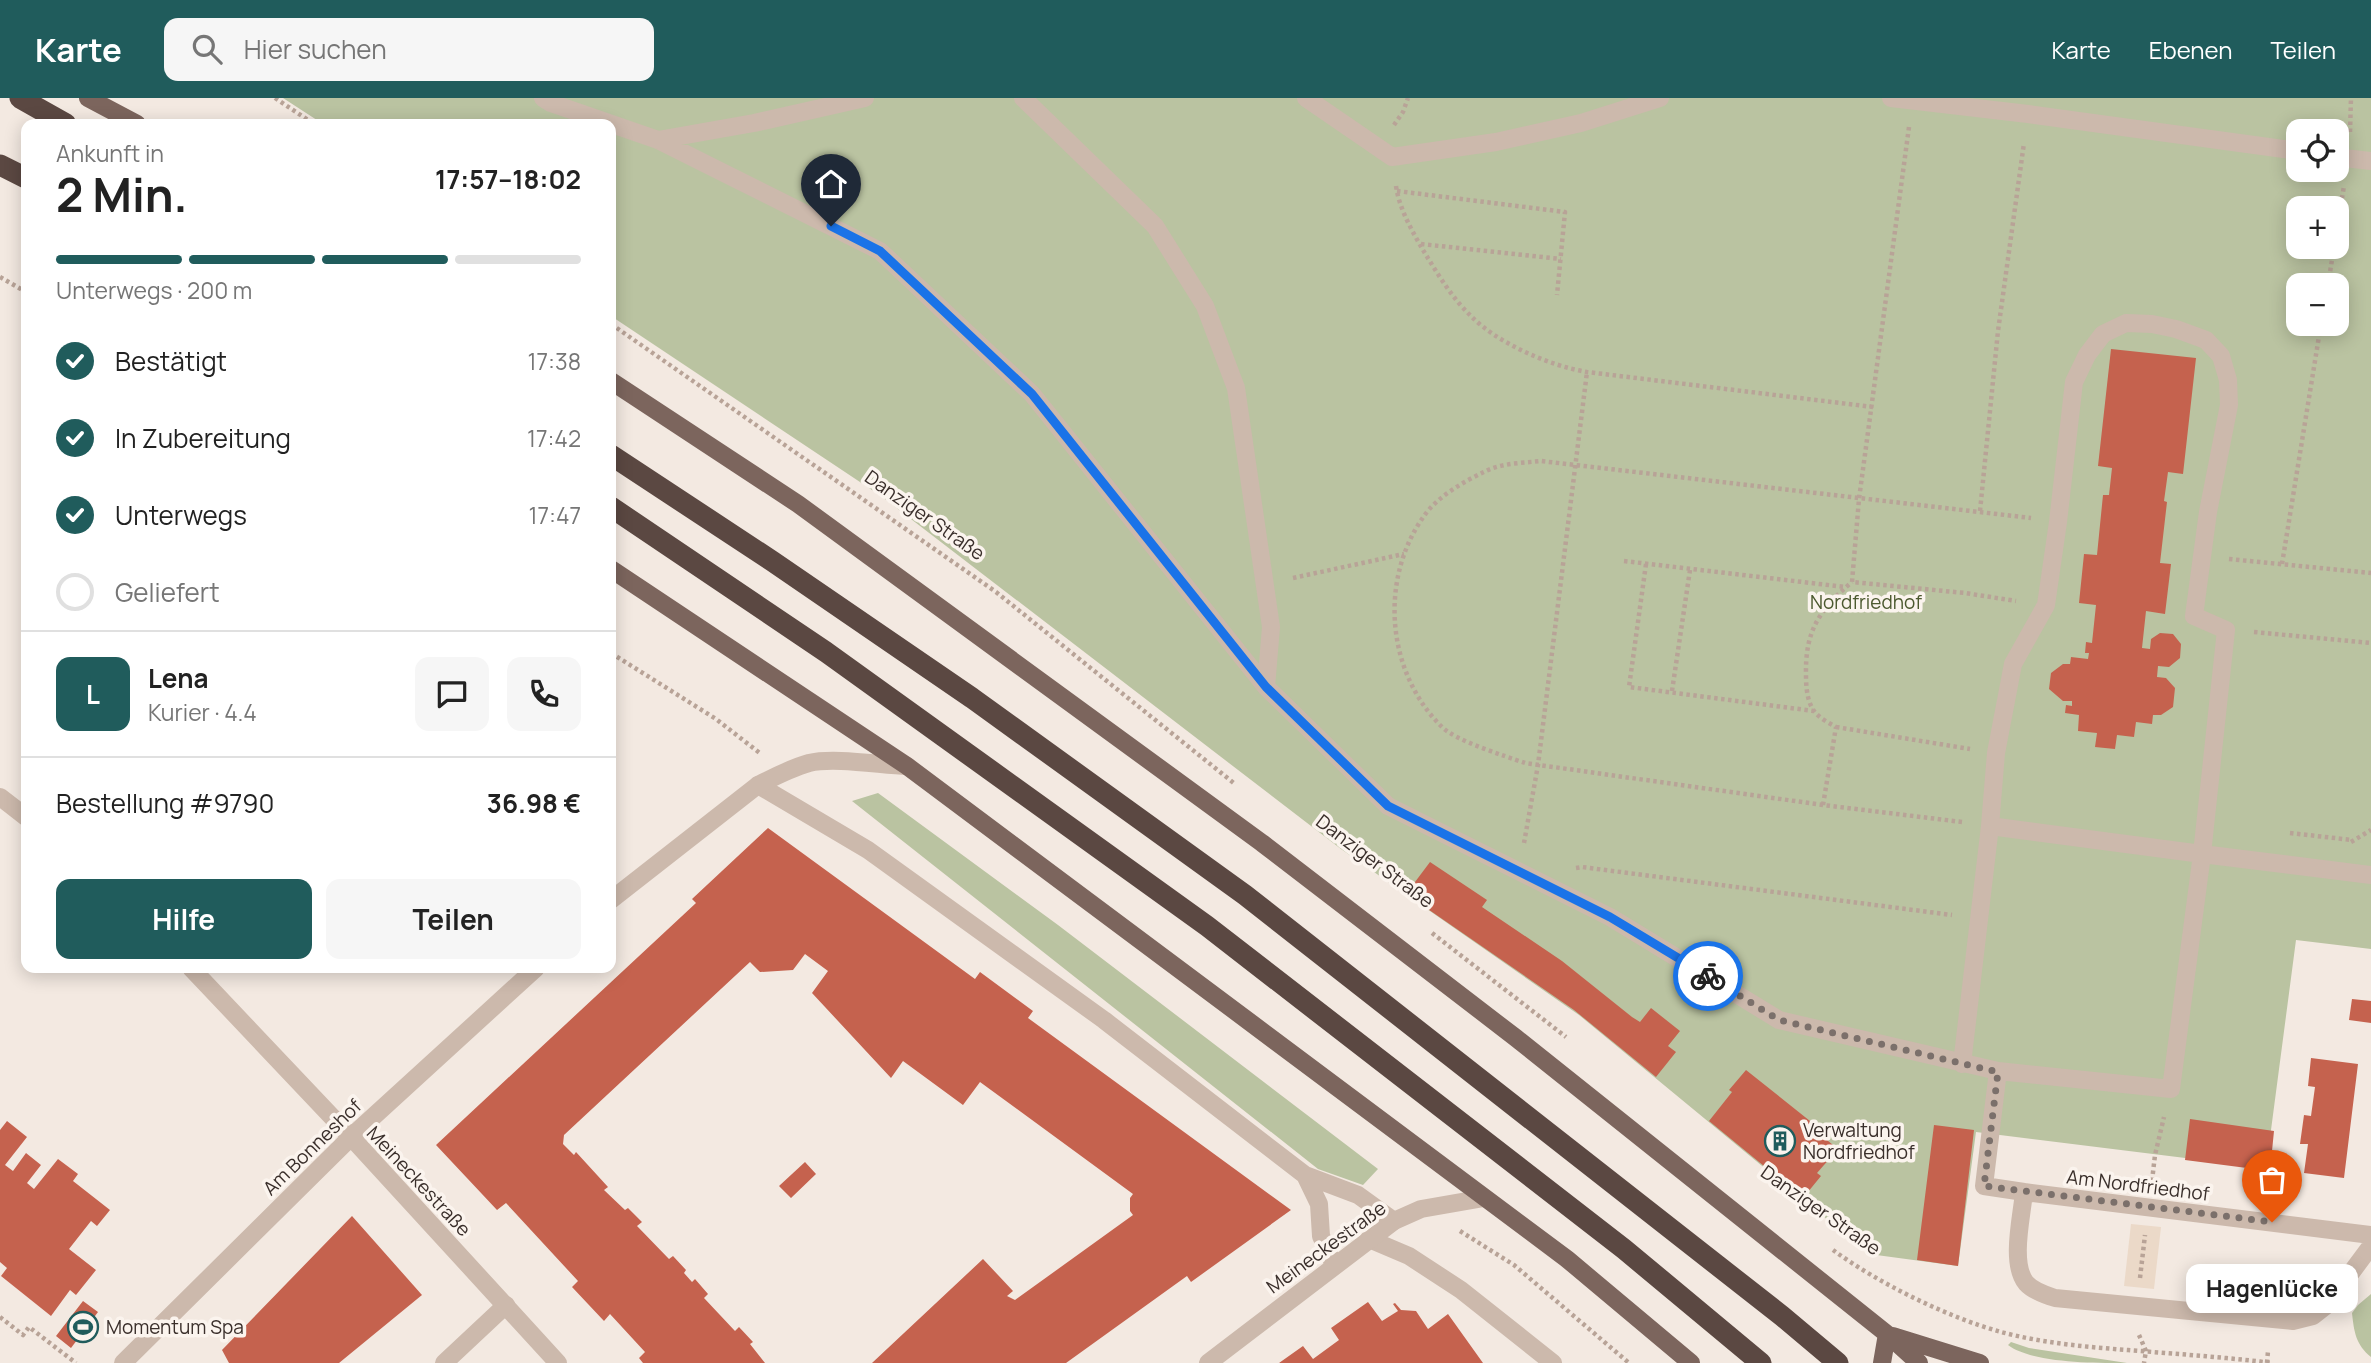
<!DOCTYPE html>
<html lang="de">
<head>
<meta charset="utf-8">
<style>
	:root { --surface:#fff; --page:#f6f6f6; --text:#222; --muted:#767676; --line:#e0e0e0; --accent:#205c5c }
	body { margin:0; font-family:Manrope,sans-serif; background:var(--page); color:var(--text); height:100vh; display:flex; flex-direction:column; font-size:26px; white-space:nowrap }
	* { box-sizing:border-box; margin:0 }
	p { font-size:23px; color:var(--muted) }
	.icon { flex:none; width:38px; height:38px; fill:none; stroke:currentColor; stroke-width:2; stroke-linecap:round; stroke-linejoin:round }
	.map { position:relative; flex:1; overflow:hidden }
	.sheet { position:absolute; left:21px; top:21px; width:595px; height:854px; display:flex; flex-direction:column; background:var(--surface); border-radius:14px; box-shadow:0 4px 18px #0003 }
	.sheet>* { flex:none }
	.fabs { position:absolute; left:2286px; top:21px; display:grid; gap:14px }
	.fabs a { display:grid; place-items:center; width:63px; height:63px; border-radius:14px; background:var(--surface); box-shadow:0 4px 18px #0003; font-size:35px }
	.pin { position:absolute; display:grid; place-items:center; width:60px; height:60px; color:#fff; margin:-72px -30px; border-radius:50% 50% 50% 0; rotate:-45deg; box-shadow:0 0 7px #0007 }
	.pin .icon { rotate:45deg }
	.courier { position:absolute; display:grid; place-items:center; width:70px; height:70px; margin:-35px; border:5px solid #1a73e8; border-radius:50%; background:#fff; color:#222; box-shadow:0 2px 9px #0007 }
	.bubble { position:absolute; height:49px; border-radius:14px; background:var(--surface); box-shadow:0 4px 18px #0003; font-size:23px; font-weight:700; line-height:49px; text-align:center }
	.overview em { font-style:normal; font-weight:700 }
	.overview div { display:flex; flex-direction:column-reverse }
	.overview { display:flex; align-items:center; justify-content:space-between; height:119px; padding:0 35px }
	h1 { font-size:46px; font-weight:700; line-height:52px }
	.bar { display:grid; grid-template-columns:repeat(4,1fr); gap:10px 7px; align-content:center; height:84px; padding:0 35px }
	.bar i { height:9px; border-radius:5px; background:var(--line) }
	.bar .on { background:var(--accent) }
	.bar p { grid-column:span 4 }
	.line { display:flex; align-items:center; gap:18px; padding:0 35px; border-top:2px solid var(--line) }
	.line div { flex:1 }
	.round { display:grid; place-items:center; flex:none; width:74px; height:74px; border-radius:14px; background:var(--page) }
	ol { padding:0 35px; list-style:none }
	li { display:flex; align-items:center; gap:21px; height:77px }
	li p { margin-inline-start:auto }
	li .icon { padding:7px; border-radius:50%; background:var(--accent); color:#fff; stroke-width:4 }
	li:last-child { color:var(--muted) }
	li i { width:38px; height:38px; border:4px solid var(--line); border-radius:50% }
	.primary-button { display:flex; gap:14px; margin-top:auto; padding:14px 35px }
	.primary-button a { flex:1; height:80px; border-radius:14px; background:var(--accent); color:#fff; font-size:28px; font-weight:700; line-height:80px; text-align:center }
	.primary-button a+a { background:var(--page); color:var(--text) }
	header { display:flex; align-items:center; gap:42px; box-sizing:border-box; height:98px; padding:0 35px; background:var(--accent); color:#fff }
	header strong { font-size:33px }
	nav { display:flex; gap:38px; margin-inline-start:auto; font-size:24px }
	.search { width:490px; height:63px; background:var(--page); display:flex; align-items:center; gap:18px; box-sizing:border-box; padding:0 24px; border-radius:14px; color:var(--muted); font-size:26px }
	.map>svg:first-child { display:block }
	.green { fill:#bac3a1; fill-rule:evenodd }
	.plaza { fill:#ebd9c8 }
	.building { fill:#c5624e }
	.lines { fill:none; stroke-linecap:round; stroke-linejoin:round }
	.path { stroke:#b8a397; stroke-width:4.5; stroke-dasharray:3.5 3.5; stroke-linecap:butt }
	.lane { stroke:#ccb9ac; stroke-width:18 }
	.street { stroke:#ccb9ac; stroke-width:18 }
	.primary { stroke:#7c655d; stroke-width:18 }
	.highway { stroke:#5b4842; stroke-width:21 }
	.done { stroke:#7b706b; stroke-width:7; stroke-dasharray:0 12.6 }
	.route { stroke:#1a73e8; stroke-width:9 }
	.labels { text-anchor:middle; stroke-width:7; stroke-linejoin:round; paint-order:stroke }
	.street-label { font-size:19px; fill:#3a2f2b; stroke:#fbf4ee }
	.park-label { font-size:19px; fill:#4c592f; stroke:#fbf4ee }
	.poi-label { font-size:19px; fill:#3a2f2b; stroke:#fbf4ee; text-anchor:start }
</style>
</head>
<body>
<header>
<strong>Karte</strong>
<div class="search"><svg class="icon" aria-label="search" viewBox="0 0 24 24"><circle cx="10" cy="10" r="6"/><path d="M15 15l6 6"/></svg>Hier suchen</div>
<nav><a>Karte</a><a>Ebenen</a><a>Teilen</a></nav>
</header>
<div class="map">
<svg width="2371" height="1265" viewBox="0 0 2371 1265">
	<rect width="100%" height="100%" fill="#f3e9e1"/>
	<!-- green -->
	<path class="green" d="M283,0H2371V851L2296,842L2266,1070L1976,1034L1958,1168L1869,1156L1579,917L1341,751L881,398L611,218V26H323ZM2298,33H2336V72H2298ZM2298,110H2336V149H2298ZM2298,187H2336V226H2298Z
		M878,695L1058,827L1378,1071L1363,1087L1318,1071L852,703Z
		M2371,1196V1259C2356,1247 2354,1234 2352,1215L2358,1207Z
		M2011,1244L2029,1250L2127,1265C2093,1265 2032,1265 2008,1247Z"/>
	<!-- plaza -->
	<path class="plaza" d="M2131,1126L2161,1129L2154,1191L2124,1188Z"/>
	<!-- building -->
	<path class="building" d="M2111,251L2196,260L2183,376L2168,374L2164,403L2167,404L2160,465L2171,466L2165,516L2146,513L2142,550L2150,551L2151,541L2160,535L2173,536L2181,546L2180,560L2169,569L2158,568L2157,579L2166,580L2175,590L2173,609L2161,617H2153L2152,626L2136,624L2134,639L2117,637L2115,651L2095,649L2097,635L2078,633L2079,617L2065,615L2066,607L2072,608V603H2063L2049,591L2051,575L2063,566H2070L2071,559L2088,561L2089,555H2085L2086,544L2092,545L2096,507L2079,505L2084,456L2097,457L2103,397H2109L2112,370L2098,368Z
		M768,730L975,881L980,874L1033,913L1028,920L1291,1112L1191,1184L1187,1178L1066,1265H872L983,1161L1013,1193L1007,1198L1015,1202L1133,1117L1130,1113V1100L1133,1096L980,984L963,1007L903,963L891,980L812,895L828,873L805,856L793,872L760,874L750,864L564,1037L563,1046L574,1057L576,1054L608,1089L604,1092L625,1112L628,1110L642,1124L637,1128L669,1161L673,1158L686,1172L684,1175L692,1184L695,1181L708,1196L704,1200L735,1233L739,1229L753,1244L750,1246L765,1265H643L639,1260L645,1254L610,1216L604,1223L572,1189L578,1183L506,1105L497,1112L436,1047L696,805L692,801Z
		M1430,764L1487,802L1482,809L1562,863L1632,919L1640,924L1651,910L1680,933L1668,948L1676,954L1656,979L1574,912L1406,796Z
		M2352,901L2371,903V925L2349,922Z
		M2311,960L2358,966L2344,1080L2304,1075L2308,1046H2300L2304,1017L2311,1018L2315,989L2308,988Z
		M1746,972L1820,1031L1817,1034L1838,1051L1817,1075L1821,1078L1803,1100L1709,1023L1732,994L1729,992Z
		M2190,1021L2274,1033L2270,1073L2185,1062Z
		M7,1023L27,1039L5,1067L13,1073L26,1055L41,1067L27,1085L34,1091L58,1061L78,1076L73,1083L110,1112L97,1128L91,1123L69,1151L96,1172L76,1197L70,1192L51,1218L1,1178L7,1170L0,1164V1032Z
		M1934,1027L1974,1032L1958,1168L1917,1162Z
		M805,1064L816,1076L791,1100L779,1088Z
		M352,1118L422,1197L339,1265H229L222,1252Z
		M83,1203L98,1214L71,1250L56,1238Z
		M1368,1204L1382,1223L1398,1213L1393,1206L1395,1205L1401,1212L1416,1213L1428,1231L1448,1216L1483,1265H1279L1303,1248L1313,1261L1339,1242L1331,1230Z"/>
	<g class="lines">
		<!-- path -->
		<path class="path" d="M275,0L314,26
			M1394,27L1403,14L1408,0
			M1909,29L1859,401L1852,484L1965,495L2016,503
			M2350,34L2351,0
			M1396,88C1399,110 1412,133 1423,152C1437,175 1452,200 1471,218C1497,245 1550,268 1587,274L1873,309
			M1397,93L1565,114L1557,197
			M2336,135L2344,88
			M1421,146L1561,161
			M0,179L26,194
			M2328,187L2334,149
			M611,226L996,494L1235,686
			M1980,413L1998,233L2024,45
			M2229,461L2371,475
			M1624,463L1845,489
			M1646,466L1629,589L1814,613
			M2282,466L2321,226
			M1293,480L1404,456
			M2254,534L2371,545
			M611,555L716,621L761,656
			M1672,593L1690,472
			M1836,629L1970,651
			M1823,707L1836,629C1829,625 1819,620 1814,613C1807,603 1806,589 1806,577C1805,533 1819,512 1852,484
			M1962,724L1823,707L1525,665C1505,658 1456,643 1442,629C1386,574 1379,481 1424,418C1437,399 1463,384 1484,374C1501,365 1522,365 1541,363L2031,420
			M2290,735L2352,742
			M2351,744L2371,732
			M1524,745L1538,667L1587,274
			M1576,770L1582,769L1952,817
			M1432,835L1566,939
			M2152,1083L2155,1057L2164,1019
			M1460,1133L1514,1167L1629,1265
			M1833,1152C1878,1185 1947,1219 2001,1234C2042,1245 2086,1249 2128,1252C2176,1256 2224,1259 2272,1265
			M2140,1180L2145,1137
			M0,1219L23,1237L29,1229L76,1265
			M2139,1237L2146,1253L2144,1265
			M2267,1265L2268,1253"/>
		<!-- lane -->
		<path class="lane" d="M543,0L551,5L658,42L880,153L1032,296L1266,589L1388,708L1610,819L1779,922L1998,973L2171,991L2202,756L2371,777
			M1023,0L1155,128L1205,208L1236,290L1271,529L1266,589
			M1306,0L1392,59L1496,44L1581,25L1660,0
			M1891,0L2028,16L2298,53
			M658,42L754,25L865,0
			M2336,59L2371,63
			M758,687L868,752L1104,922L1305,1077L1319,1106L1321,1138L1334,1167
			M1962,966L1990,728L1996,655L2013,566L2046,507L2058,424L2074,284L2087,257L2103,236L2126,225L2152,226L2176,231L2206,242L2221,258L2228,282L2229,307L2208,414L2194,518L2226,532L2202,756L1990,728
			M1998,973L1984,1088L2024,1094
			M1305,1077L1358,1097L1394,1123
			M2371,1137L2024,1094C2022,1118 2010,1165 2026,1185C2033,1193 2045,1197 2055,1200L2293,1223L2313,1218L2327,1207L2371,1148
			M1369,1141L1409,1158L1461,1192L1553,1265
			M444,1265L506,1207"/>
		<!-- street -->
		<path class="street" d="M0,699L26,719
			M611,802L758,687C774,679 791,670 809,665C834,659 880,667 907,668
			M191,870L351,1039L558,1265
			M123,1265L351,1039L536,870
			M1208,1265L1394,1123L1421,1111L1484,1100"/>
		<!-- primary -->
		<path class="primary" d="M88,0L137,26
			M611,283L798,406L1262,745L1516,940L1887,1236L1919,1265
			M611,471L907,668L1567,1161L1691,1265
			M1893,1238L1980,1265
			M1882,1265L1887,1236"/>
		<!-- highway -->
		<path class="highway" d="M20,0L66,26
			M0,67L26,80
			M611,357L772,463L972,600L1245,797L1782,1218L1838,1265
			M611,409L826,554L1207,828L1624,1151L1761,1265"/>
	</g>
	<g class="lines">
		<!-- done -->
		<path class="done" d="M1708,878L1779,922L1998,974L1984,1088L2272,1124"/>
		<!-- route -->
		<path class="route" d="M831,128L880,153L1032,296L1266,589L1388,708L1610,819L1708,878"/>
	</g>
	<!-- icons -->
	<defs>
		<g id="building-ring" transform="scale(1.575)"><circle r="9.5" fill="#fbf4ee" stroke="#205c5c" stroke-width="1.5"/><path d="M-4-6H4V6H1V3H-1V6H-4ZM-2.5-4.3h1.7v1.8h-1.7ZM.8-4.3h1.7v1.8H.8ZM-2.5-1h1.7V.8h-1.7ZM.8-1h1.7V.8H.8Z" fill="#205c5c"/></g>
		<g id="stadium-ring" transform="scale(1.575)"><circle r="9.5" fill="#fbf4ee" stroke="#205c5c" stroke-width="1.5"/><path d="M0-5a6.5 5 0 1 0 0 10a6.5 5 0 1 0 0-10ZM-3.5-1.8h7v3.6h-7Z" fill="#205c5c"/></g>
	</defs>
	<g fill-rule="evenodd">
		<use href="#building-ring" x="1780" y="1043"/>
		<use href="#stadium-ring" x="83" y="1229"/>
	</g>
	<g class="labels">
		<!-- street labels -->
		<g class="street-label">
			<text transform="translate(925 417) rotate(35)" y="7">Danziger Straße</text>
			<text transform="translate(1375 763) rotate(37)" y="7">Danziger Straße</text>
			<text transform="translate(312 1049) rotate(-44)" y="7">Am Bonneshof</text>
			<text transform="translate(419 1083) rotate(47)" y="7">Meineckestraße</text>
			<text transform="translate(2138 1087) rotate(7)" y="7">Am Nordfriedhof</text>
			<text transform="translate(1821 1112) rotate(35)" y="7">Danziger Straße</text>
			<text transform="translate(1326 1149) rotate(-36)" y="7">Meineckestraße</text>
		</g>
		<!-- park labels -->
		<g class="park-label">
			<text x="1866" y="511">Nordfriedhof</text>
		</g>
		<!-- poi labels -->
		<g class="poi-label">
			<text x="1803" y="1039">Verwaltung<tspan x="1803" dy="22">Nordfriedhof</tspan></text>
			<text x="106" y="1236">Momentum Spa</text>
		</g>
	</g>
</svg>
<div class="fabs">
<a><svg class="icon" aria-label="locate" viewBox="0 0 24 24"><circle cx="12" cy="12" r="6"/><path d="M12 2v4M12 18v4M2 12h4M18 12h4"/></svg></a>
<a>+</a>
<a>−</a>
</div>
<div class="pin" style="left:2272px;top:1124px;background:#ea580c"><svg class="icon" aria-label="bag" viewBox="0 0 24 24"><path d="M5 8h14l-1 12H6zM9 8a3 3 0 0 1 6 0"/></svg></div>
<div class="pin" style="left:831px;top:128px;background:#1f2937"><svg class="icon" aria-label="home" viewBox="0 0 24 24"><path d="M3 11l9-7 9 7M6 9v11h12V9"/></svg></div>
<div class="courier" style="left:1708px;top:878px"><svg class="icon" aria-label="bike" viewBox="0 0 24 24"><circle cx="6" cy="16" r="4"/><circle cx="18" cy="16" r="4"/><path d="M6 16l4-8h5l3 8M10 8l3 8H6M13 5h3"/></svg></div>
<div class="bubble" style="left:2186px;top:1166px;width:172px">Hagenlücke</div>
<section class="sheet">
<div class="overview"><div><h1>2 Min.</h1><p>Ankunft in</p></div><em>17:57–18:02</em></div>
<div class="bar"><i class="on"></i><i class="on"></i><i class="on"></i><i></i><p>Unterwegs · 200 m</p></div>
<ol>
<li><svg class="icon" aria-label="check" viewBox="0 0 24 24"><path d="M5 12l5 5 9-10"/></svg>Bestätigt<p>17:38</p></li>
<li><svg class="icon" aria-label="check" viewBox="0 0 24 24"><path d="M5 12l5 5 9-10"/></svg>In Zubereitung<p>17:42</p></li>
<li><svg class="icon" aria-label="check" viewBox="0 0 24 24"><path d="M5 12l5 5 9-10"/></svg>Unterwegs<p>17:47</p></li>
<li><i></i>Geliefert</li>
</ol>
<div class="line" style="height:126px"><b class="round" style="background:var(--accent);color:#fff">L</b><div><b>Lena</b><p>Kurier · 4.4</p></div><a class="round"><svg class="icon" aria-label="chat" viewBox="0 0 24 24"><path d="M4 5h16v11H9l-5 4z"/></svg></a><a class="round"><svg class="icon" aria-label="phone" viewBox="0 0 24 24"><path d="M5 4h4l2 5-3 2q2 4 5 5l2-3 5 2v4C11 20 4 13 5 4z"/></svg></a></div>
<div class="line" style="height:91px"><div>Bestellung #9790</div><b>36.98 €</b></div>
<div class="primary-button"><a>Hilfe</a><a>Teilen</a></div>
</section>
</div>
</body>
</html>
